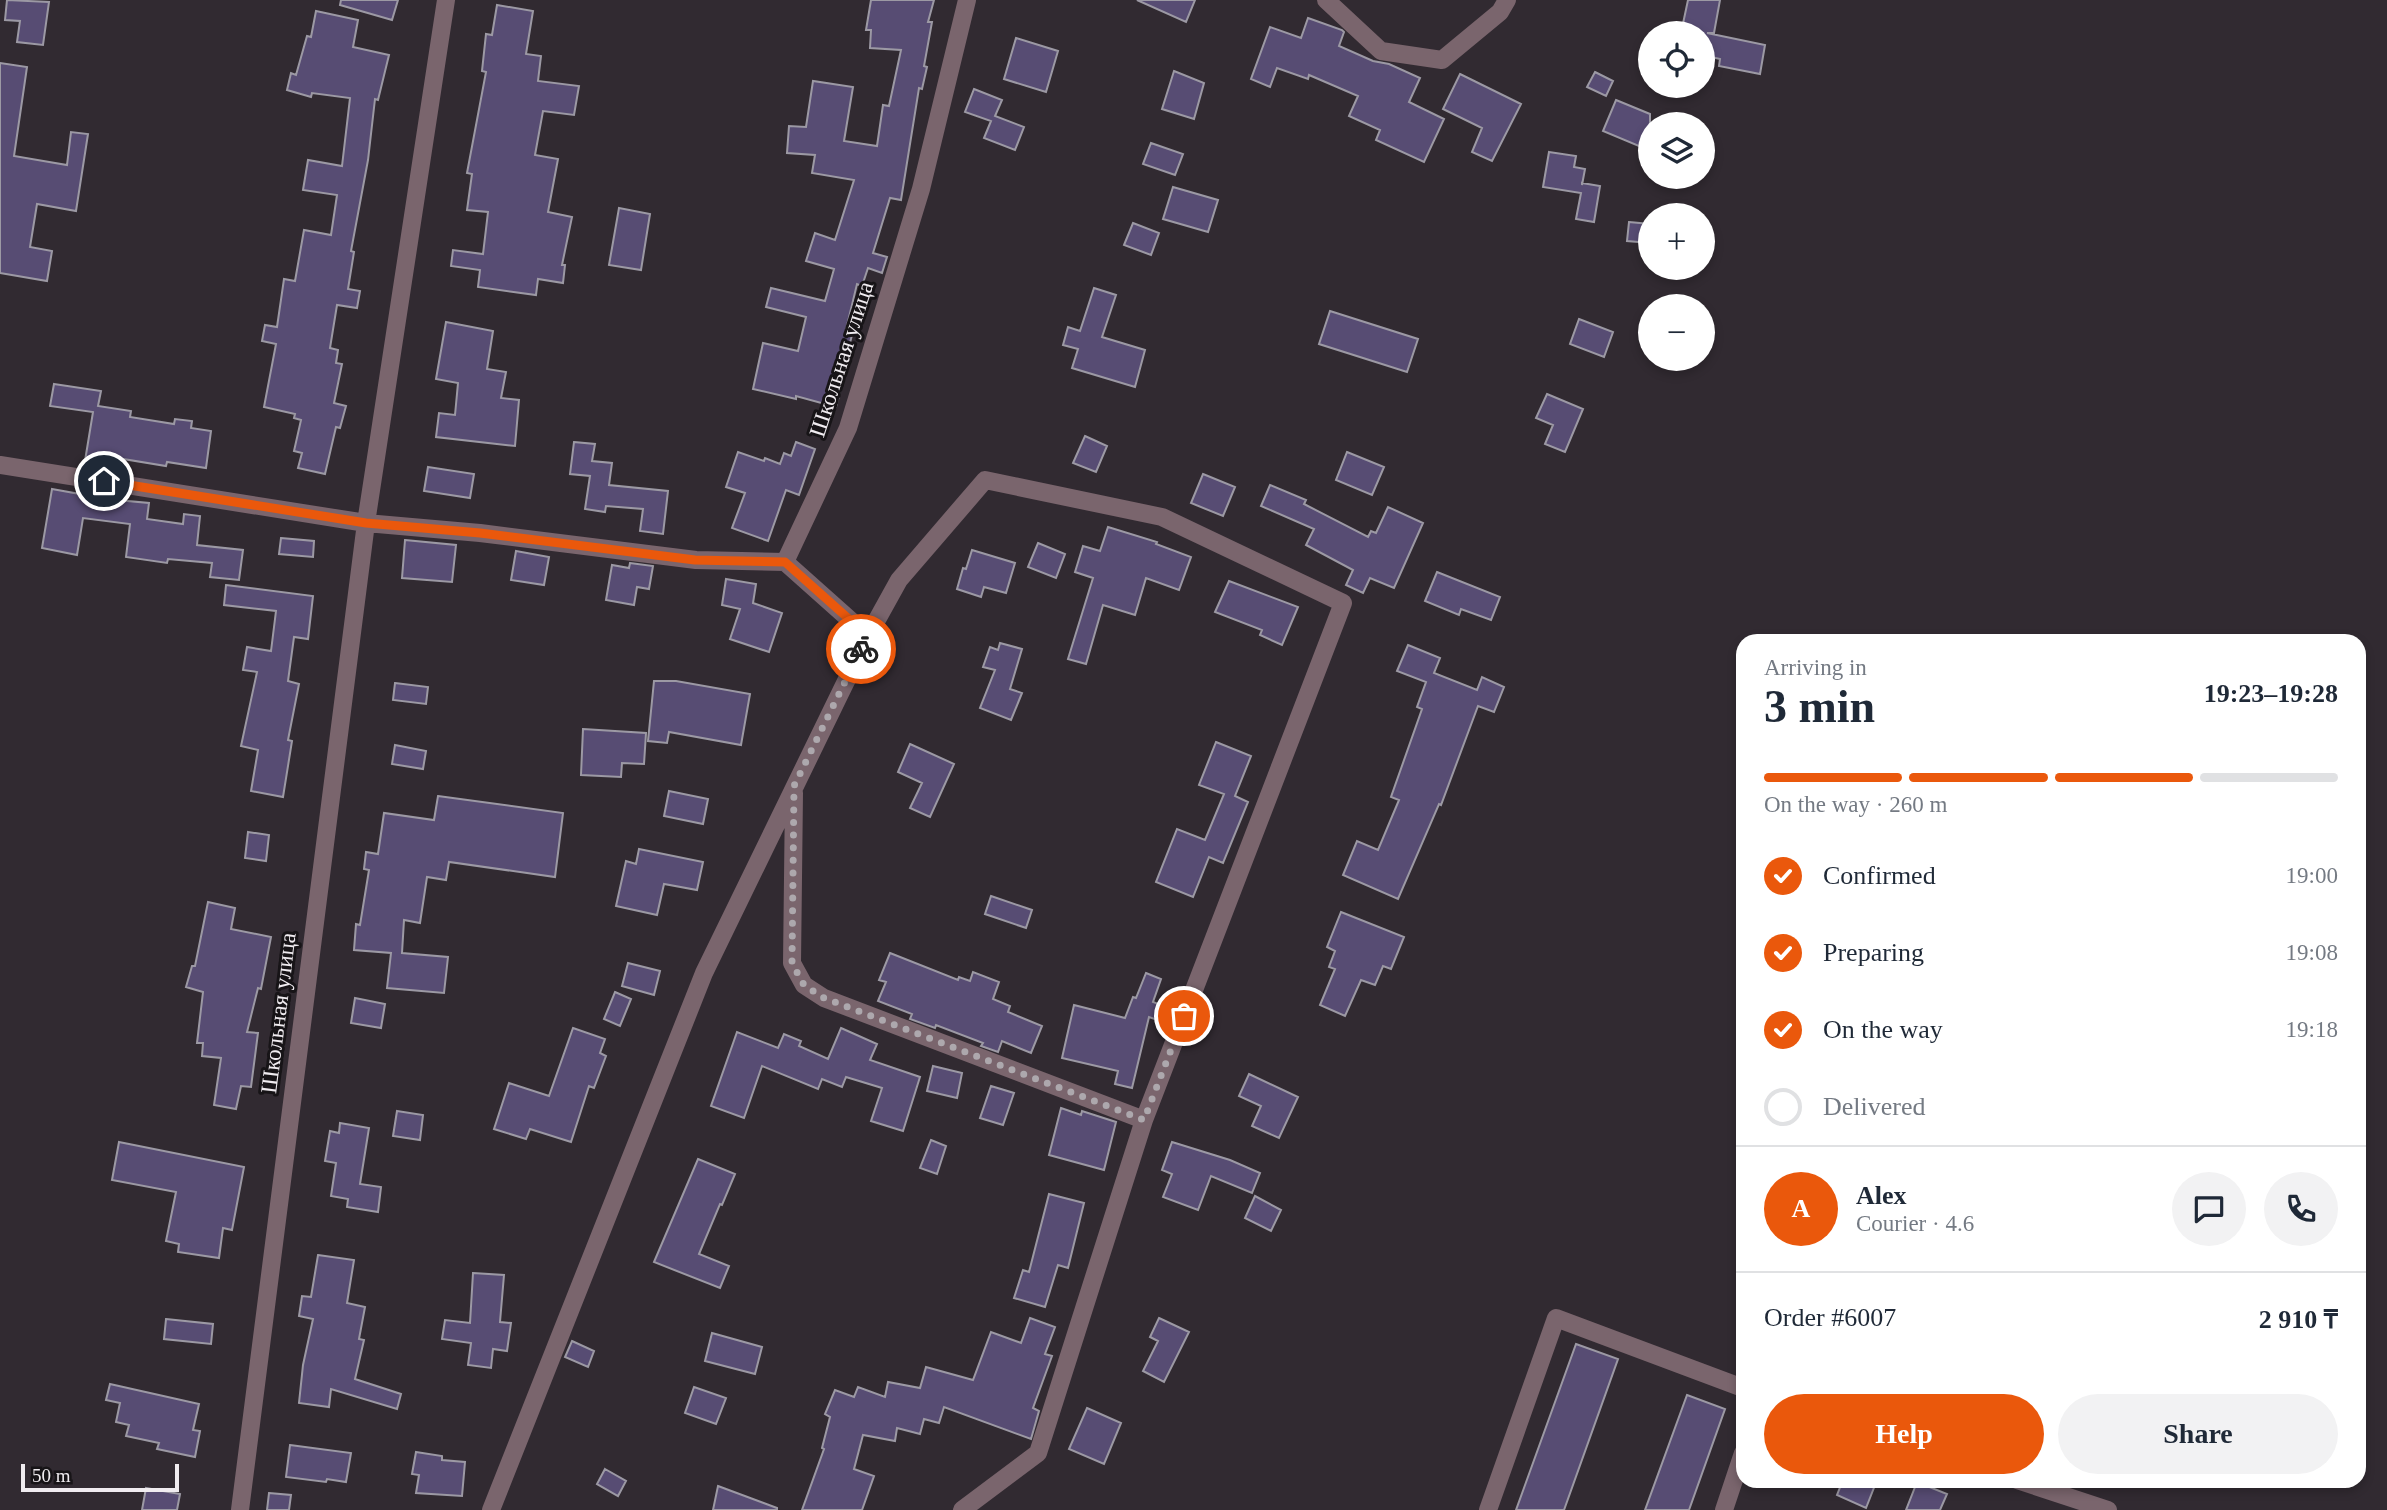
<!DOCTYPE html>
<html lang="en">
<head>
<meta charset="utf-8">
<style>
	:root { --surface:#fff; --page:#f2f2f3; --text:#1f2937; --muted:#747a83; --line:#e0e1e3; --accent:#ea580c }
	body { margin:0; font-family:Georgia,serif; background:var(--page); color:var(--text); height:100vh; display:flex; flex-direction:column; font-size:26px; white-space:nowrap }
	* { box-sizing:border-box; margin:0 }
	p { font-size:23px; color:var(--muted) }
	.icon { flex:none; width:38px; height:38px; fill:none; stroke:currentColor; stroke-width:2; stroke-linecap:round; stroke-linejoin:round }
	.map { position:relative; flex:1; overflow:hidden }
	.side { position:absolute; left:1736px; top:634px; width:630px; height:854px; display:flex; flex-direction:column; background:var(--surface); border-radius:21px; box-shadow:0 4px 10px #0003 }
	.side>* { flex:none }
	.tools { position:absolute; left:1638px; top:21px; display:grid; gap:14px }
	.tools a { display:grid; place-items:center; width:77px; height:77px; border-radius:50%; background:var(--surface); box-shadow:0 4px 10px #0003; font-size:35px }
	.scale { position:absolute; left:21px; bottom:18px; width:158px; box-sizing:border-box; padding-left:7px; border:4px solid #f0ecf0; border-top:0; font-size:19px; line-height:24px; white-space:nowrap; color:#f0ecf0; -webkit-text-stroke:5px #171417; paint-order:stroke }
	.pin { position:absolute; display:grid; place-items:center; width:60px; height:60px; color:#fff; margin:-30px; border:4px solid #fff; border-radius:50%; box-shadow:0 2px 7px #0007 }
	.courier { position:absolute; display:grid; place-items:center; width:70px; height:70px; margin:-35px; border:5px solid #ea580c; border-radius:50%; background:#fff; color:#222; box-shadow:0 2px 9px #0007 }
	.head em { font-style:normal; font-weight:700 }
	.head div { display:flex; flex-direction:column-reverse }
	.head { display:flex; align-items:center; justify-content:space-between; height:119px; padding:0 28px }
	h1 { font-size:46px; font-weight:700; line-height:52px }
	.bar { display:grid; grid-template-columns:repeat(4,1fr); gap:10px 7px; align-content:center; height:84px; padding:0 28px }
	.bar i { height:9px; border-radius:5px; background:var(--line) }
	.bar .on { background:var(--accent) }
	.bar p { grid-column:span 4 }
	.line { display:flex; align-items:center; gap:18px; padding:0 28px; border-top:2px solid var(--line) }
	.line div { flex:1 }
	.round { display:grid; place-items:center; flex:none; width:74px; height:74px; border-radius:37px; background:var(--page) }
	ol { padding:0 28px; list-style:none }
	li { display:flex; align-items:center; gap:21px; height:77px }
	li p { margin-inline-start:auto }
	li .icon { padding:7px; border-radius:50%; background:var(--accent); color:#fff; stroke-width:4 }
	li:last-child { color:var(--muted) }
	li i { width:38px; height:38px; border:4px solid var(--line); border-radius:50% }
	.action { display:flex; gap:14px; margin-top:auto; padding:14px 28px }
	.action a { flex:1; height:80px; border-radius:42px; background:var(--accent); color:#fff; font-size:28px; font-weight:700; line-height:80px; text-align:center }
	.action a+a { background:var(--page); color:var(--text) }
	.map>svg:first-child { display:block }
	.building { fill:#574c73; stroke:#9c99a4; stroke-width:2 }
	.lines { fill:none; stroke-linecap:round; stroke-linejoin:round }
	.street { stroke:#7a656d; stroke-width:18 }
	.done { stroke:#ada8ad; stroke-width:7; stroke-dasharray:0 12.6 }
	.route { stroke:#ea580c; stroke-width:9 }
	.labels { text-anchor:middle; stroke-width:6; stroke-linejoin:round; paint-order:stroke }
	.street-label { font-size:23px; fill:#f0ecf0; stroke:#171417 }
</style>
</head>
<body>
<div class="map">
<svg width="2387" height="1510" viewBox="0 0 2387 1510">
	<rect width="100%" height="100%" fill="#312a31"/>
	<!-- building -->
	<path class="building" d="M7,0L49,2L43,45L17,42L20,21L5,20Z
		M341,0H398L392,20L340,5Z
		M871,0H934L928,22H932L924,66L927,67L922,89L919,88L901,200L890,198L873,253L887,257L882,273L868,268L862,286L857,284L845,334L852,335L844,366L847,367L836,407L796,396V399L753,389L763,343L798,351L806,317L766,307L771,288L825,301L834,269L806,261L815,233L835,240L854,180L812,173L815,155L787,153L789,126L806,127L813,81L853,87L844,141L877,146L883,105L889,106L901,50L870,48L871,30H866Z
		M1137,0H1195L1186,22Z
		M1688,0H1720L1714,33H1707L1765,45L1760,74L1719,66L1720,59L1703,55V33H1681Z
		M497,5L533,11L526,54L541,56L538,81L579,86L574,115L543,111L535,155L558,159L548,212L572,217L562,265H565L563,283L538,279L536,295L478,287L480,270L451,266L453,250L483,254L488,212L467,210L472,174L467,173L486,72L482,71L486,34L492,35Z
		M316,11L358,20L353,47L389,55L378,100L375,99L368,160L351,251L354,252L348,289L360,291L357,308L337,305L330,348L338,350L336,363L342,364L334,403L346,406L340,428L336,427L325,474L298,468L302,453L294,451L301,420L294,418L295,414L264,407L276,344L262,341L265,325L277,327L284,279L295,281L304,230L331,235L337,195L303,190L308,160L342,166L350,98L312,93L311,97L287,90L291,73L296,75L307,36L311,37Z
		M1308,18L1342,30L1344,32L1339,46L1373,61L1389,64L1420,78L1409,102L1444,119L1424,162L1376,140L1380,130L1349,116L1358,96L1309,75L1308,79L1277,68L1270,87L1251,79L1270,27L1301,38Z
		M1016,38L1058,51L1046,92L1004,79Z
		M0,63L27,67L14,156L67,165L71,132L88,134L76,211L37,204L30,247L52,251L47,281L0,273Z
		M1174,71L1204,83L1194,119L1162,109Z
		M1595,72L1613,81L1606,96L1587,87Z
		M1460,74L1521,104L1492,161L1472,152L1482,128L1443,109Z
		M974,89L1002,100L995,116L1024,127L1015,150L984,138L991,121L965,112Z
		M1616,100L1650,114V140L1646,149L1603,131Z
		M1151,143L1183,154L1175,175L1143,164Z
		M1549,152L1576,156L1574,167L1585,169L1582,185V183L1600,186L1594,222L1576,219L1581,193L1543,187Z
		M1173,187L1218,200L1208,232L1163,219Z
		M619,208L650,214L641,270L609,265Z
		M1629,222L1650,224V243L1627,241Z
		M1133,223L1159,233L1151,255L1124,245Z
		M1094,288L1116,295L1102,337L1145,350L1135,387L1072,368L1078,349L1063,345L1068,327L1080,331Z
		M1330,311L1418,339L1407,372L1319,344Z
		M1579,319L1613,332L1604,357L1570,344Z
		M446,322L493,331L487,369L506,372L501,398L519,400L515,446L436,437L439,413L455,415L458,383L436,379Z
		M54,384L101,391L98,406L131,411L130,417L174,424L175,419L192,421L191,428L211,431L206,468L167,462L166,466L123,459L121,473L84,467L93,412L50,406Z
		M1547,394L1583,409L1565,452L1545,444L1553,425L1536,418Z
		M1085,436L1107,446L1096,472L1073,463Z
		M574,442L595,444L592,461L612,463L609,485L668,491L663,534L640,531L643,509L606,506L605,512L585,509L590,476L570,474Z
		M796,442L815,449L799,495L786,490L768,541L732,528L745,493L726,487L738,452L764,461L765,458L780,464L784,453L791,456Z
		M1347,452L1384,467L1372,495L1336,480Z
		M428,467L474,474L470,498L424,491Z
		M1203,474L1235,487L1223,516L1191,503Z
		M1270,485L1306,500L1304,504L1368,537L1371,531L1376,533L1388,507L1423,523L1394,588L1370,578L1363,593L1346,585L1353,570L1306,545L1314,529L1261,506Z
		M52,489L80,494L81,489L117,495V500L149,503L147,519L183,524L184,514L200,516L197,545L243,550L239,580L210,577L212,563L168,559L167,563L126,557L130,524L83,518L77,555L42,548Z
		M1108,527L1157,542L1156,544L1191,557L1179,590L1146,578L1135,615L1103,605L1086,664L1068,659L1093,578L1075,572L1083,546L1100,551Z
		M281,538L314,541L313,557L279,554Z
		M405,540L456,545L452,582L402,578Z
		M1038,543L1065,554L1056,578L1028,567Z
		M972,550L1015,563L1006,593L984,587L981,597L957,589L963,568L966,569Z
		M516,551L549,557L544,585L511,580Z
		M630,563L653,566L649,589L637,587L634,605L606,600L612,565L629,568Z
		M1437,572L1500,597L1491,620L1461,609L1459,615L1425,601Z
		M726,579L756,584L753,603L782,613L769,652L730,639L740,609L722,605Z
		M1229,581L1298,607L1282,645L1260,635L1262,630L1215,612Z
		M226,585L313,596L308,639L294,637L288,681L299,684L288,740L292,741L283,797L251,791L258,750L241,746L257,672L243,670L247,647L271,651L276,611L224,605Z
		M1000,643L1022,649L1010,689L1022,693L1011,720L980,708L995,670L983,667L990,647L998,650Z
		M1408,645L1440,658L1434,673L1477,690L1482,677L1504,687L1494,712L1478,706L1441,805L1439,804L1398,899L1343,875L1357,841L1378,850L1399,800L1391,797L1422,709L1417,707L1426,682L1397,671Z
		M654,681H676L750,694L741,745L669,732L667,743L648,741Z
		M395,683L428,687L426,704L393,700Z
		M583,729L646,733L644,764L622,763L621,777L581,775Z
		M1216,742L1251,756L1235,796L1248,802L1223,863L1209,857L1193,897L1156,882L1177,829L1205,840L1224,794L1199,785Z
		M910,744L954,764L930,817L910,808L922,783L898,772Z
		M395,745L426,751L423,769L392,764Z
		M669,791L708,799L703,824L664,816Z
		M438,796L563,813L555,877L449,862L446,880L427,877L420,923L404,920L402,953L448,957L444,993L387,988L391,953L354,950L356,924L360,925L369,870L364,869L366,852L378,854L384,813L434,820Z
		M248,832L269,835L266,861L245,858Z
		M639,849L703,862L697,890L664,884L657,915L616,906L626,861L636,864Z
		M991,896L1032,910L1026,928L985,914Z
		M208,902L235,908L231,929L271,937L261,989L258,988L247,1032L258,1033L251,1087L241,1086L236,1109L214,1105L221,1058L202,1056L203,1043H197L203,992L186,987L192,966H195Z
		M1341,912L1404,937L1391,969L1383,966L1375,985L1361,980L1345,1016L1320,1005L1335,969L1329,967L1335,951L1327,947Z
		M890,953L958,980L959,977L970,981L973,972L999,982L993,999L1010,1006L1008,1012L1042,1026L1031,1053L1002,1041L998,1052L981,1046L983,1043L936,1025L935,1028L910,1019L912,1014L878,1001L886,982L879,980Z
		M628,963L660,971L654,995L622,986Z
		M1146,973L1161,979L1153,1002L1174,1010L1169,1024L1149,1017L1132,1088L1115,1084L1118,1071L1062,1058L1074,1005L1125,1018L1133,997L1136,998Z
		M615,992L631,999L620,1026L604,1019Z
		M355,998L385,1004L381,1028L351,1023Z
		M573,1028L605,1039L600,1053L606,1056L594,1088L589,1086L571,1142L530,1129L526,1139L494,1129L509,1083L549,1096Z
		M841,1028L877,1044L870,1060L920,1077L903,1131L871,1121L882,1088L846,1077L842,1087L822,1079L818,1089L762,1066L744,1118L711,1106L737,1032L778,1048L784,1034L801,1041L799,1046L828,1059Z
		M933,1066L962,1073L957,1098L927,1091Z
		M1249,1074L1298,1097L1279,1138L1252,1126L1261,1106L1239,1096Z
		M991,1086L1014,1093L1003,1125L980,1118Z
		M1061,1108L1081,1115L1082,1111L1116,1122L1104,1170L1049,1155Z
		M397,1111L423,1115L420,1140L393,1136Z
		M340,1123L369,1128L360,1184L381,1187L378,1212L347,1207L348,1199L331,1196L336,1163L325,1161L330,1131L339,1133Z
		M931,1140L946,1146L937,1174L920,1168Z
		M119,1142L244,1167L232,1230L223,1228L219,1258L178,1252L179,1244L166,1241L176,1192L112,1180Z
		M1172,1142L1230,1160L1260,1173L1252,1193L1211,1176L1198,1210L1163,1197L1172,1174L1162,1170Z
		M698,1159L735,1174L722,1205L720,1204L699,1254L729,1266L720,1288L654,1262Z
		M1049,1194L1084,1203L1068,1268L1058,1265L1045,1307L1014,1298L1023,1270L1029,1272Z
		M1255,1196L1281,1210L1271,1231L1245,1218Z
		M318,1255L354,1260L347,1303L365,1307L359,1339L364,1340L355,1379L401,1394L397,1409L331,1389L329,1407L299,1403L303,1365L313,1319L299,1316L302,1296L311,1297Z
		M473,1273L504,1275L500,1322L511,1323L507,1351L493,1349L491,1368L468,1365L471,1343L442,1339L445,1320L470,1323Z
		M1030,1318L1055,1327L1045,1354L1052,1356L1033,1408L1039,1411L1031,1439L944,1407L939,1423L924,1419L920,1434L897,1428L895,1441L863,1435L854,1469L874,1476L862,1510H802L824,1449L822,1448L830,1417L825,1414L835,1390L854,1397L858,1387L885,1397L888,1382L920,1388L926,1367L973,1380L991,1332L1021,1343Z
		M1159,1318L1189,1332L1164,1382L1143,1371L1158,1341L1150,1337Z
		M166,1319L213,1324L211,1344L164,1339Z
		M712,1333L762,1347L755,1374L705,1361Z
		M572,1341L594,1351L588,1367L565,1357Z
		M1576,1344L1618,1359L1564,1510H1516Z
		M110,1384L199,1404L193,1430L200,1431L195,1457L157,1449L159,1443L126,1436L129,1425L116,1422L120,1403L106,1400Z
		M694,1387L726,1398L716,1424L685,1413Z
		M1687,1395L1725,1409L1689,1510H1645Z
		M1087,1408L1121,1423L1104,1464L1069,1449Z
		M290,1445L351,1453L346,1482L327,1479L326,1482L286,1477Z
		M416,1452L442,1456V1460L465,1462L462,1496L416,1493L419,1475L412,1474Z
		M605,1469L626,1481L618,1496L597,1484Z
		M1843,1480H1877L1866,1508L1837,1495Z
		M1917,1482L1947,1494L1940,1510H1906Z
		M718,1486L777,1508V1510H713Z
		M146,1488L180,1494L177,1510H142Z
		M269,1493L291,1495L289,1510H267Z"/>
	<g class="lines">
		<!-- street -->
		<path class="street" d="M1326,0L1381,51L1442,60L1500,12L1507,0
			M0,465L366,523L480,533L696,560L785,562
			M785,562L848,428L921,189L967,0
			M785,562L868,636
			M794,793L792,963L804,985L824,998L1144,1120
			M2017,1480L2108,1510
			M240,1510L366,523L446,0
			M491,1510L704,973L868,636L899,580L985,480L1162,517L1343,603L1144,1120L1038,1453L962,1510
			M1488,1510L1556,1318L1743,1388
			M1724,1510L1743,1453"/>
	</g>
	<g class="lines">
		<!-- done -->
		<path class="done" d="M861,649L794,786L792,963L804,985L824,998L1144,1120L1184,1016"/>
		<!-- route -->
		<path class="route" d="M104,481L366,523L480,533L695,560L785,562L868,636L861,649"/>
	</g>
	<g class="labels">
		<!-- street labels -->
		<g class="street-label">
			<text transform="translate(841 359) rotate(-72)" y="8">Школьная улица</text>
			<text transform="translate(278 1013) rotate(-83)" y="8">Школьная улица</text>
		</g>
	</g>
</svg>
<div class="tools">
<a><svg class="icon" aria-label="locate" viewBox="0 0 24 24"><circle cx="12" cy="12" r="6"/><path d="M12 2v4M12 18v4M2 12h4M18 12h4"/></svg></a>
<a><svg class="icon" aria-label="layers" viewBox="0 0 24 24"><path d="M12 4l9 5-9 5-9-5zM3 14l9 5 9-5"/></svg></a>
<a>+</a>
<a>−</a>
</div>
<div class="scale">50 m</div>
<div class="pin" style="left:1184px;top:1016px;background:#ea580c"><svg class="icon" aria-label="bag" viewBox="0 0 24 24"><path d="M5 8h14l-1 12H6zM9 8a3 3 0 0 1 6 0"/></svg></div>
<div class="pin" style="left:104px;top:481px;background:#1f2937"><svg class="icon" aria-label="home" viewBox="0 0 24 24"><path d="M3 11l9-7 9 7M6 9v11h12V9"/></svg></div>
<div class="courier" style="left:861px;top:649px"><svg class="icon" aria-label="bike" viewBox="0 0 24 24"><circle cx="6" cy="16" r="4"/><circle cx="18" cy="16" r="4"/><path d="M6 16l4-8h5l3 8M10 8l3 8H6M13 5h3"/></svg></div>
<section class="side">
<div class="head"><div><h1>3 min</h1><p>Arriving in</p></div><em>19:23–19:28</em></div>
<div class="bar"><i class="on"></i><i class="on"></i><i class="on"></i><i></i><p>On the way · 260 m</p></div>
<ol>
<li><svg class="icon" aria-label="check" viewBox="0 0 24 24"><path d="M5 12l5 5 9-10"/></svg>Confirmed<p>19:00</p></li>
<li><svg class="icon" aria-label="check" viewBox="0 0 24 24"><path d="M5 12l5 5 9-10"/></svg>Preparing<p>19:08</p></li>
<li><svg class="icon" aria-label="check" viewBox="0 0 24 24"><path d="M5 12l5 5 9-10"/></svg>On the way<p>19:18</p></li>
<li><i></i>Delivered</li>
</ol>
<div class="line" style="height:126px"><b class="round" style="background:var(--accent);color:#fff">A</b><div><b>Alex</b><p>Courier · 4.6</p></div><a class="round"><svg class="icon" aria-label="chat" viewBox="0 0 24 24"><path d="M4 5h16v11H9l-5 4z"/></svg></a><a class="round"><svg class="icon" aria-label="phone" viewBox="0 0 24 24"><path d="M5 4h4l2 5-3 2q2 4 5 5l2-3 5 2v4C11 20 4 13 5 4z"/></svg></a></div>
<div class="line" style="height:91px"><div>Order #6007</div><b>2 910 ₸</b></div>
<div class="action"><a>Help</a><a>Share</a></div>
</section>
</div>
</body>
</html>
